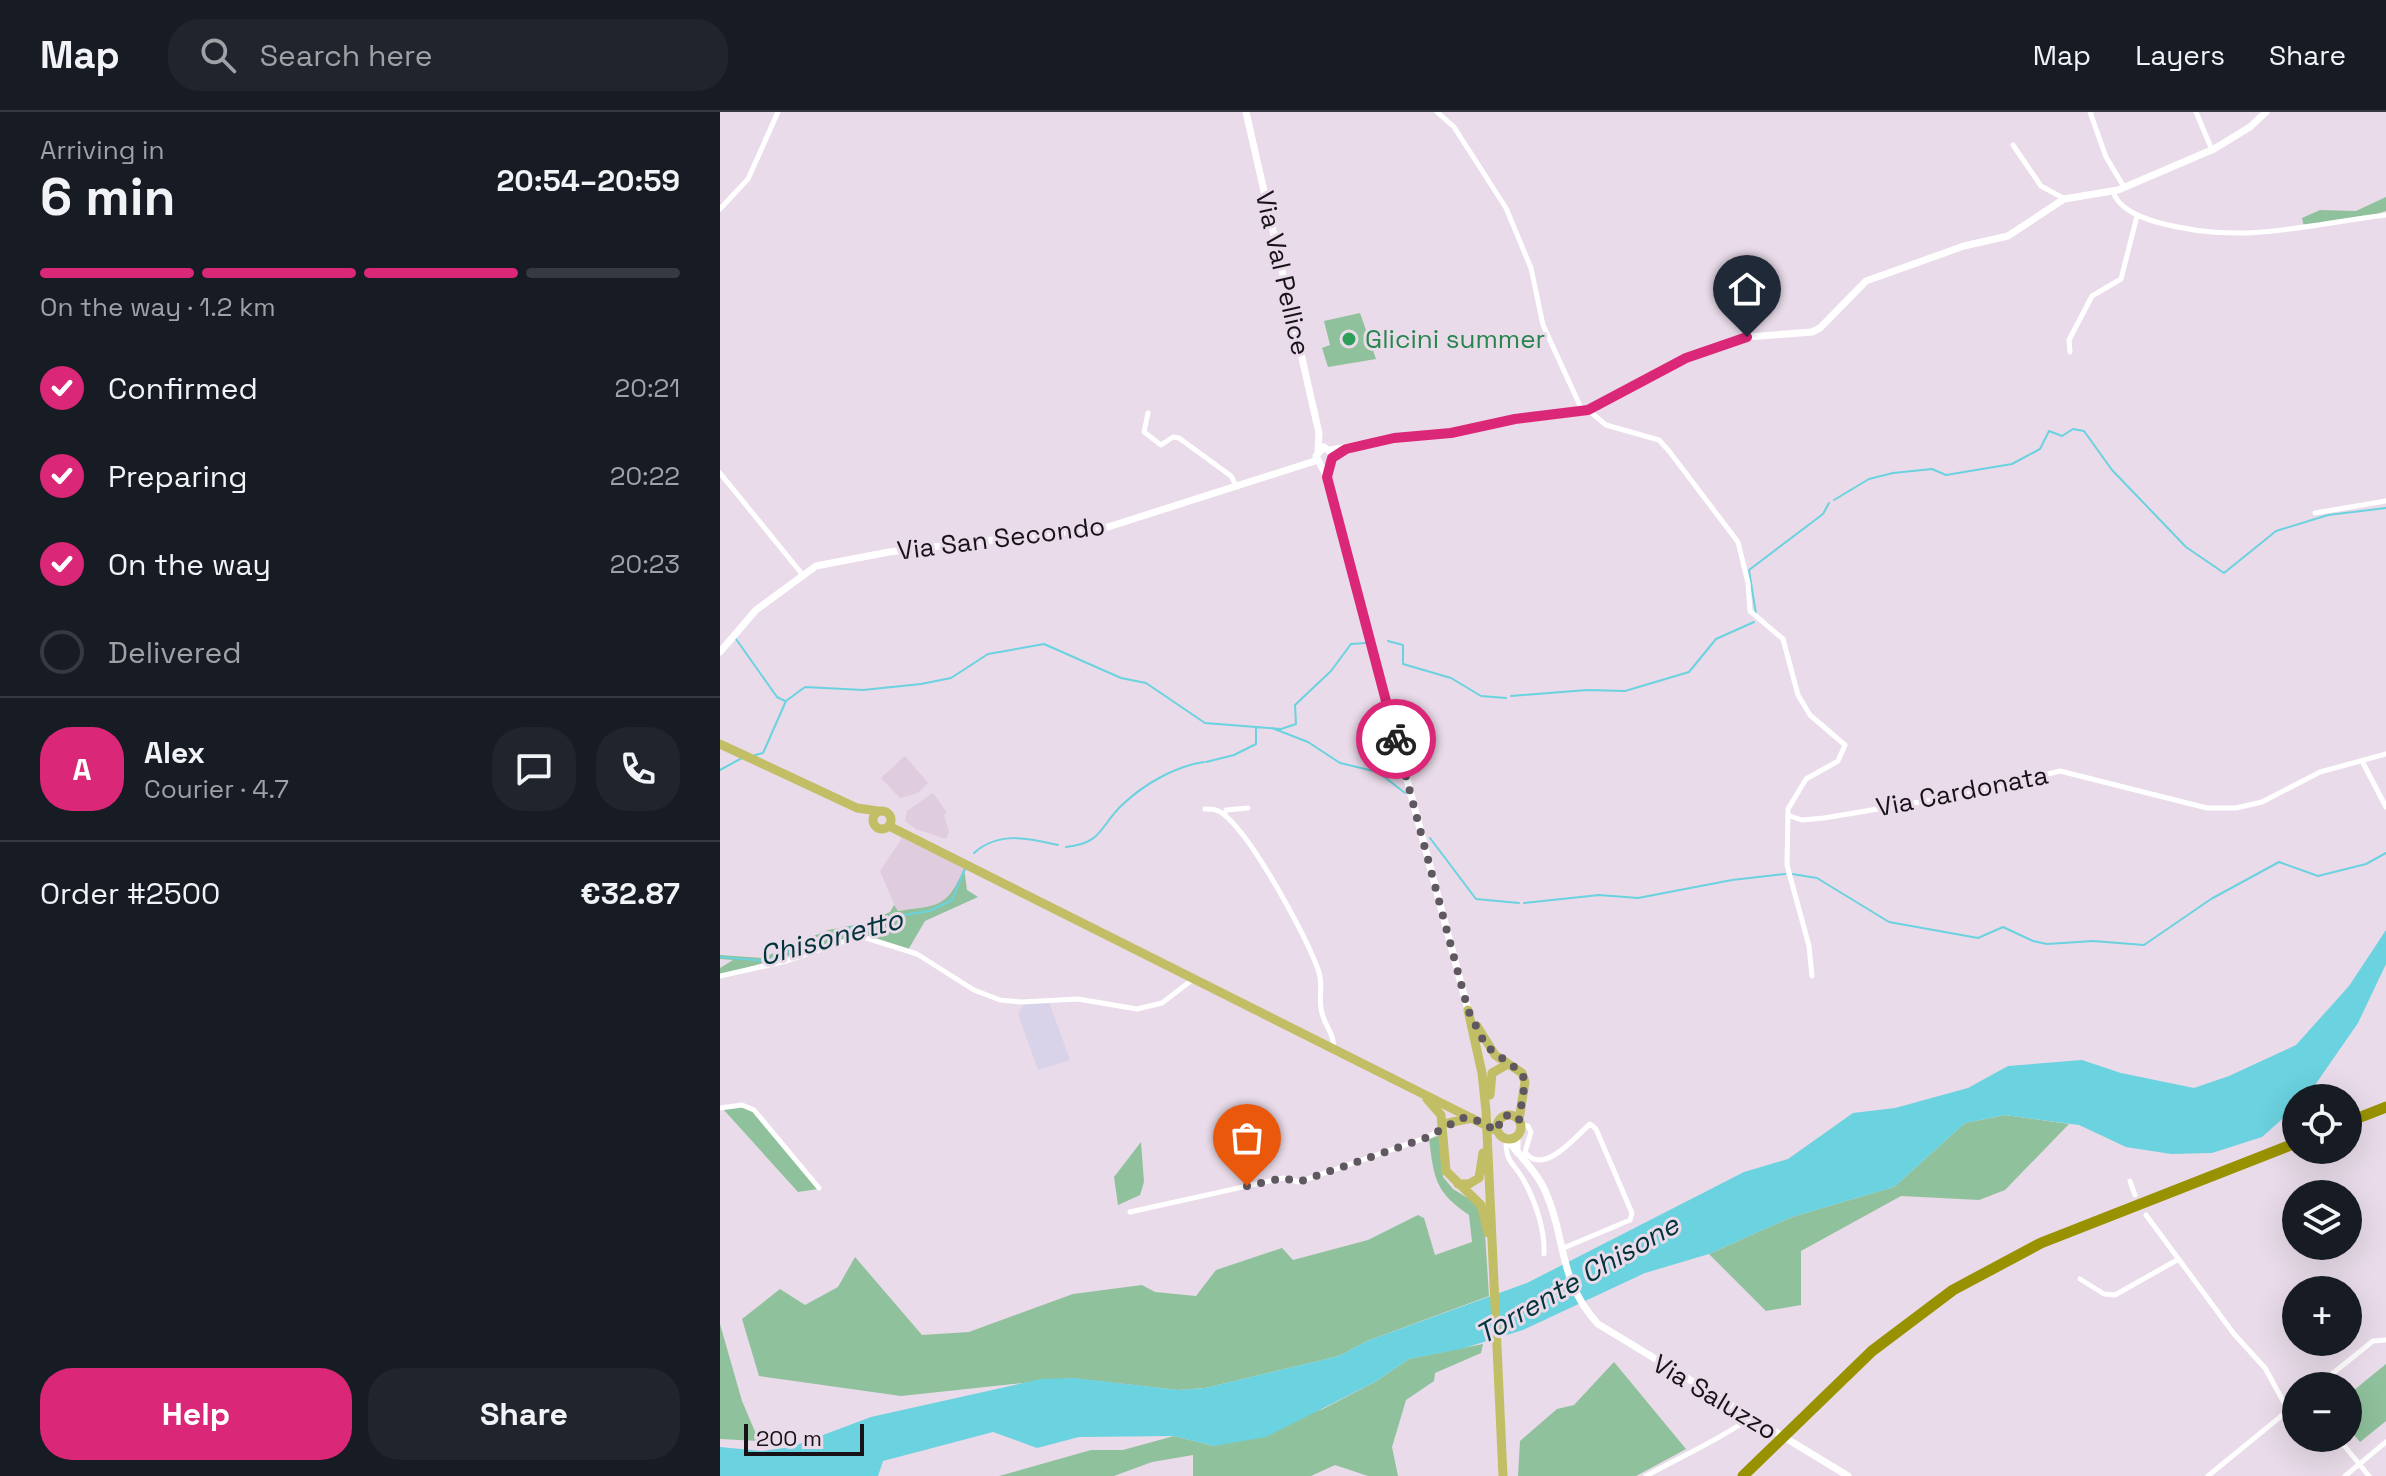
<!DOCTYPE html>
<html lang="en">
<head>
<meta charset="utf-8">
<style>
	:root { --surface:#171b24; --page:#20242c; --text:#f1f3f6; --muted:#9ea1a6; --line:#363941; --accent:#db2777 }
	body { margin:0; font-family:"Space Grotesk",sans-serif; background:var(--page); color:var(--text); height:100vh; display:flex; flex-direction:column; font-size:30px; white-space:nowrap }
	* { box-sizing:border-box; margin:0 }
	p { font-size:26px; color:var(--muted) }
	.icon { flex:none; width:44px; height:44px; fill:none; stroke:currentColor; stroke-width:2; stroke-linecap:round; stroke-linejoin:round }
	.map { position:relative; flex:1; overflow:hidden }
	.drawer { display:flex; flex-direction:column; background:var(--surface); width:720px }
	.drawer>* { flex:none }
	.controls { position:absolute; left:1562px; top:972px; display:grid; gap:16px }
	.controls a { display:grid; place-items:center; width:80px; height:80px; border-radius:50%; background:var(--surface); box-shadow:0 8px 32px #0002; font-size:40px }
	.scale { position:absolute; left:24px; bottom:20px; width:120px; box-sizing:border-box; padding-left:8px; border:4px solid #171217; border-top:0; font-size:22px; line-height:28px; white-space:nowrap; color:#171217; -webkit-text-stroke:6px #e9dbe9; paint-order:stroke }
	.pin { position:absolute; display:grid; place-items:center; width:68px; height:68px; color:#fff; margin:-82px -34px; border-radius:50% 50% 50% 0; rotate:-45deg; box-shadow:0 0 8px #0007 }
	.pin .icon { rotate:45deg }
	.courier { position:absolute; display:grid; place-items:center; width:80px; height:80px; margin:-40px; border:6px solid #db2777; border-radius:50%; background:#fff; color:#222; box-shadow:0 2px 10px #0007 }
	.overview em { font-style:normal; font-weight:700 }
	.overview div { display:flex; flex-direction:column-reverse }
	.overview { display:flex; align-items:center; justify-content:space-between; height:136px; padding:0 40px }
	h1 { font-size:52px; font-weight:700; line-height:60px }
	.bar { display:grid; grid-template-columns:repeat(4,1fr); gap:12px 8px; align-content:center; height:96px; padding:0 40px }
	.bar i { height:10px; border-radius:6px; background:var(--line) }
	.bar .selected { background:var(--accent) }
	.bar p { grid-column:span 4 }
	.line { display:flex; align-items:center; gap:20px; padding:0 40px; border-top:2px solid var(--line) }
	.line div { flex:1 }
	.round { display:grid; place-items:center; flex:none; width:84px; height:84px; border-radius:32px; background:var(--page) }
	ol { padding:0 40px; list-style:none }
	li { display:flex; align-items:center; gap:24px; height:88px }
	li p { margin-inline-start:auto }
	li .icon { padding:8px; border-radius:50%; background:var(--accent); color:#fff; stroke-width:4 }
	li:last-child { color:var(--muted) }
	li i { width:44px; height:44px; border:4px solid var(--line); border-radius:50% }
	.primary-button { display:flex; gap:16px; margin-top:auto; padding:16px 40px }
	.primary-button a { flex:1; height:92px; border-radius:32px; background:var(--accent); color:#fff; font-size:32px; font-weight:700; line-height:92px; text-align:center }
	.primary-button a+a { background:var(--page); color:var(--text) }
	header { display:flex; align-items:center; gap:48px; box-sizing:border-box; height:112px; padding:0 40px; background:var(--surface); border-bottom:2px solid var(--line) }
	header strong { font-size:38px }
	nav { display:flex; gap:44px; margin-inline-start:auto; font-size:28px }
	.search { width:560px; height:72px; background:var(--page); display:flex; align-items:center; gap:20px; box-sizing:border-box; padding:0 28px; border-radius:32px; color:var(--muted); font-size:30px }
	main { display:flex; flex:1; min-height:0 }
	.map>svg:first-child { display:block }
	.built { fill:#dfccdf }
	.industrial { fill:#d8d3e9 }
	.green { fill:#8fc19c }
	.water { fill:#6bd2df }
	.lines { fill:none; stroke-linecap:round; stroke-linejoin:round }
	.stream { stroke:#6bd2df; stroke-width:2 }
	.street { stroke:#fff; stroke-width:5 }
	.secondary { stroke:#fff; stroke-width:7 }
	.primary { stroke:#c2be66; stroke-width:9 }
	.highway { stroke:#999200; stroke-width:11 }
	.done { stroke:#605860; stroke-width:8; stroke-dasharray:0 14.4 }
	.route { stroke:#db2777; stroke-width:10 }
	.leisure-dot { fill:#2e9e5b; stroke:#e9dbe9; stroke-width:3 }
	.labels { text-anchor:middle; stroke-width:6; stroke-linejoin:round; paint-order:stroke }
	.street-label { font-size:26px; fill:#171217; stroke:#e9dbe9 }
	.leisure-label { font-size:26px; fill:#27864d; stroke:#e9dbe9; text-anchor:start }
	.water-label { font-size:28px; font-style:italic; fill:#01343a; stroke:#e9dbe9 }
</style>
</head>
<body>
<header>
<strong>Map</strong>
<div class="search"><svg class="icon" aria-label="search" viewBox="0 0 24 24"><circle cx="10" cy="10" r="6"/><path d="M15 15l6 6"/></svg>Search here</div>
<nav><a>Map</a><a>Layers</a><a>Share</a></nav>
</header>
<main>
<section class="drawer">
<div class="overview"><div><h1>6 min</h1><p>Arriving in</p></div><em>20:54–20:59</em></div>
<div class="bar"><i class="selected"></i><i class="selected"></i><i class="selected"></i><i></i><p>On the way · 1.2 km</p></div>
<ol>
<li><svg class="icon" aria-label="check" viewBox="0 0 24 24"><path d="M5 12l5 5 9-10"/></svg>Confirmed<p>20:21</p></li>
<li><svg class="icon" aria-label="check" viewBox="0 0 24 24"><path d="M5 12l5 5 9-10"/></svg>Preparing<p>20:22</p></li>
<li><svg class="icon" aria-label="check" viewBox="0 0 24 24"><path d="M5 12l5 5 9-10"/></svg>On the way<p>20:23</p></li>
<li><i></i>Delivered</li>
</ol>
<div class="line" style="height:144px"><b class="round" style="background:var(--accent);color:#fff">A</b><div><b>Alex</b><p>Courier · 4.7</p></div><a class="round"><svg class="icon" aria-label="chat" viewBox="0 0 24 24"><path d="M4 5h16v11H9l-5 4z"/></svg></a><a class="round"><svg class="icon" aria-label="phone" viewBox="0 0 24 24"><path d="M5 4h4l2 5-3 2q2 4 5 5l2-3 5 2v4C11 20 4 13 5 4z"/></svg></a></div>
<div class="line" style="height:104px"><div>Order #2500</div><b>€32.87</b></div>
<div class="primary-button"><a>Help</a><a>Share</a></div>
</section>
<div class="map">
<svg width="1666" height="1364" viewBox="0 0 1666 1364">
	<rect width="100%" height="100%" fill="#e9dbe9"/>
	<!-- built -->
	<path class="built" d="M185,644L208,671L198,681L180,686L161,666Z
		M213,681L227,701L224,703L229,720L226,727L196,717L185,709L187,699Z
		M182,726L244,756L233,783L221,793L177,799L160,759Z"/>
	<!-- industrial -->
	<path class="industrial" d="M329,890L350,948L318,958L298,902L303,893Z"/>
	<!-- green -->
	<path class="green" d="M1666,85V99L1641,107L1584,115L1582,106L1600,98L1636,99Z
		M640,201L656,247L608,255L602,236L610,233L604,209Z
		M244,756L247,778L258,785L205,809L188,838L143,823L0,863V856L13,848L0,847V843L42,846L108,818L145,811L170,800L174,793L178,799C218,793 227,797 244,756Z
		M20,993L33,999L98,1077L78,1080L3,997Z
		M1285,1003L1349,1012L1285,1078L1259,1088L1181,1084L1081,1139V1193L1046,1199L989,1142L1072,1105L1174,1075L1245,1011Z
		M721,1023L723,1065L733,1077L756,1091L764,1106L769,1184L647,1229L619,1244L485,1276L458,1278L351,1266L181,1284L39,1264L22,1207L60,1177L85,1193L118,1175L135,1145L202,1223L249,1220L353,1182L422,1173L435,1180L476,1184L496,1158L562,1136L573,1148L648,1128L698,1103L704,1106L715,1143L752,1130L749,1103C715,1080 714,1066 709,1027Z
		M421,1030L424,1070L420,1083L398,1093L394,1065Z
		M0,1212L22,1289L39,1329L0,1327Z
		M763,1232L761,1241L715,1261L714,1269L686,1288L672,1335L678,1364H648L615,1353L591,1364H473V1343L432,1350L394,1364H279L371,1338H403L454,1324L494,1334L603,1297L655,1270L689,1247Z
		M894,1250L966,1337L916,1364H798L800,1329L837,1297L854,1293Z
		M1666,1252V1309L1640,1330L1628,1316V1283Z"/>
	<!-- water -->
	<path class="water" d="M1666,818V852L1638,911L1586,986H1576V995L1542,1025L1492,1041L1451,1042L1406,1035L1359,1013L1285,1003L1245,1011L1174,1075L1072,1105L989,1142L925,1161L803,1218L741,1237L689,1247L655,1270L546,1325L494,1334L454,1324L359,1325L317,1336L273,1320L163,1349L158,1364H0V1335L42,1339L71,1335L151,1305L321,1267L354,1266L458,1278L485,1276L619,1244L647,1229L807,1171L1024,1060L1068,1047L1133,1001L1175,996L1248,976L1288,954L1362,948L1401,961L1474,976L1509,964L1576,933L1629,874Z"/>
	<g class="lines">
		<!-- stream -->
		<path class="stream" d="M1114,388L1149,367L1173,361L1212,357L1226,363L1292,352L1320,337L1329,319L1342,324L1353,317L1364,319L1392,358L1466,435L1504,461L1556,419L1608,403L1666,396
			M1036,502L1029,458L1103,402L1109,391
			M16,527L57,585L65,589
			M668,529L683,533V552L731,566L761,584L786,586
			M791,584L867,578L905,579L969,560L996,527L1034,510
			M552,616L588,630L620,651L658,660L685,681
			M35,643L43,641L66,589L85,575L143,578L201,572L231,566L268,542L324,532L401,566L426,571L485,611L561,617L576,612L575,593L611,559L631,532L646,531
			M486,650L514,643L536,632V615
			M0,658L22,646
			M710,726L756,787L799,791
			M346,735C383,731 379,715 402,693C423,673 455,654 484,650
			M254,741C278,719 309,726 338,733
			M1072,762L1097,766L1169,810L1258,826L1283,815L1313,829L1327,832L1373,829L1424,833L1491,787L1559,750L1598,764L1646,752L1666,741
			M804,791L879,783L918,786L1012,768L1065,762
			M0,845L46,849L119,819L171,805L210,799L232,788L245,757"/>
		<!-- street -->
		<path class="street" d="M717,0L734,15L786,96L811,156L823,213L862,298
			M1370,0L1386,45L1404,75
			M1476,0L1492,38
			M1293,33L1321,74L1343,86
			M1393,80C1399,97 1420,105 1436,110C1523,134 1582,113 1666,103
			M0,97L28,67L58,0
			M1350,240L1349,228L1372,184L1401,167L1417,104
			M868,298L886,313L939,328L949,339L1018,430L1028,471L1030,499L1063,527L1078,583L1090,603L1125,633L1118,649L1086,667L1068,697L1067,753L1089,834L1092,864
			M428,301L424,320L441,333L453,325L459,326L511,364L517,375
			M0,361L82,462
			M1595,401L1666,389
			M1642,649L1666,695
			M485,697C492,697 496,697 502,701C532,723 586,824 599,860C603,874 599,883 601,896C602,911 616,923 613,937
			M505,702L506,698L528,696
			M1070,704L1082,708L1104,706L1248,682L1340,659L1487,696H1516L1542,690L1600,660L1666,642
			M0,864L67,849L140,824L197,842L254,878L280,888L301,890L358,887L417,897L442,891L472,868
			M0,996L22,993L34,998L99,1076
			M801,1013L808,1014L811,1020L805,1040C823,1065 855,1025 870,1012L876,1017L912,1101L910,1108L846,1135
			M786,1027C786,1052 792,1048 803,1067C815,1088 825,1117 824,1142
			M1410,1069L1415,1083
			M410,1100L563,1066L579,1070L708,1025L723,1016
			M1426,1103L1514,1222L1545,1256L1568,1298
			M1360,1167L1384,1182L1395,1183L1457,1148
			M1597,1274L1653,1229L1666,1228
			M1618,1326L1649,1364
			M926,1364C962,1344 997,1329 1030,1306
			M1488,1364L1576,1292
			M1625,1364L1666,1330"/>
		<!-- secondary -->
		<path class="secondary" d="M526,0L599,321L598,338
			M611,338L674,326L731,321L813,304L868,298L966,246L1027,225L1092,220L1100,216L1146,169L1244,134L1288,124L1344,87L1398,78L1494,37L1530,15L1546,0
			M607,365L613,342L604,335L596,344L607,365L748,898
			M0,540L36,498L96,454L169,440L388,415L598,348
			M786,1026C799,1043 818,1061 826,1081C847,1128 837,1167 878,1212L1128,1364
			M797,1040V1023"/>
		<!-- primary -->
		<path class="primary" d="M0,632L137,696L158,699
			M153 708a9 9 0 1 1 18 0a9 9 0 1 1-18 0Z
			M169,714L777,1019
			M748,898L762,961L766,999L783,1364
			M757,914L775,943L802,961L805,970L799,1008
			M770,983L772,961L788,952
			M707,987L721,1003L726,1059L761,1093L768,1121
			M777 1015a12 12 0 1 1 24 0a12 12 0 1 1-24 0Z
			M728,1011L752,1006
			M738,1072H749L759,1066L763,1041"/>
		<!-- highway -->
		<path class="highway" d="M1628,1010L1666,995
			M1023,1364L1152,1239L1233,1178L1321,1131L1576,1031"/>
	</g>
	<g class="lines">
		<!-- done -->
		<path class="done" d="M527,1074L563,1066L579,1070L708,1025L742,1006H752L777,1019L782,1004L793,1003L799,1008L805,970L802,961L766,934L748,898L676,627"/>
		<!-- route -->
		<path class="route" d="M676,627L607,365L612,346L626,337L674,326L731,321L795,307L868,298L966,246L1027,225"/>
	</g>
	<!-- markers -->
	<circle class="leisure-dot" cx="629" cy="227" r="8"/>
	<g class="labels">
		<!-- street labels -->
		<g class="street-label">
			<text transform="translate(563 161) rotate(77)" y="9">Via Val Pellice</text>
			<text transform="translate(281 426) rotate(-7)" y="9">Via San Secondo</text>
			<text transform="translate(1242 679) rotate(-11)" y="9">Via Cardonata</text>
			<text transform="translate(995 1285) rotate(31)" y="9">Via Saluzzo</text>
		</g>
		<!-- leisure labels -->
		<g class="leisure-label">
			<text x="645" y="236">Glicini summer</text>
		</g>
		<!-- water labels -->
		<g class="water-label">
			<text transform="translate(111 825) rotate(-15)" y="10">Chisonetto</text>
			<text transform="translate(857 1167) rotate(-30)" y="10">Torrente Chisone</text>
		</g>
	</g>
</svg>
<div class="controls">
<a><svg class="icon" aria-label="locate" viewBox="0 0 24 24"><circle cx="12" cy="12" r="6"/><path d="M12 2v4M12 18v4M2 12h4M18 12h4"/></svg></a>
<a><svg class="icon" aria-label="layers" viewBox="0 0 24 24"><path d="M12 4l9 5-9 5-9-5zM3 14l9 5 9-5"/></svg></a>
<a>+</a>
<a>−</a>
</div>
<div class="scale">200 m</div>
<div class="pin" style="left:527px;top:1074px;background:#ea580c"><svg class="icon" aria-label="bag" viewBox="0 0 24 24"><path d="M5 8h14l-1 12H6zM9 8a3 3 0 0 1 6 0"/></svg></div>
<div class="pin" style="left:1027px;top:225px;background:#1f2937"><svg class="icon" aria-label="home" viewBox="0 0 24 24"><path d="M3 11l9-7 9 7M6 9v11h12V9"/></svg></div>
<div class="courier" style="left:676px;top:627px"><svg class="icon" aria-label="bike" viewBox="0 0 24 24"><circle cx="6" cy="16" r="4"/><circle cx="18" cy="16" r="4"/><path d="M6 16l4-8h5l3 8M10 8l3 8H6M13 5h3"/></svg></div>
</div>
</main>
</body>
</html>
